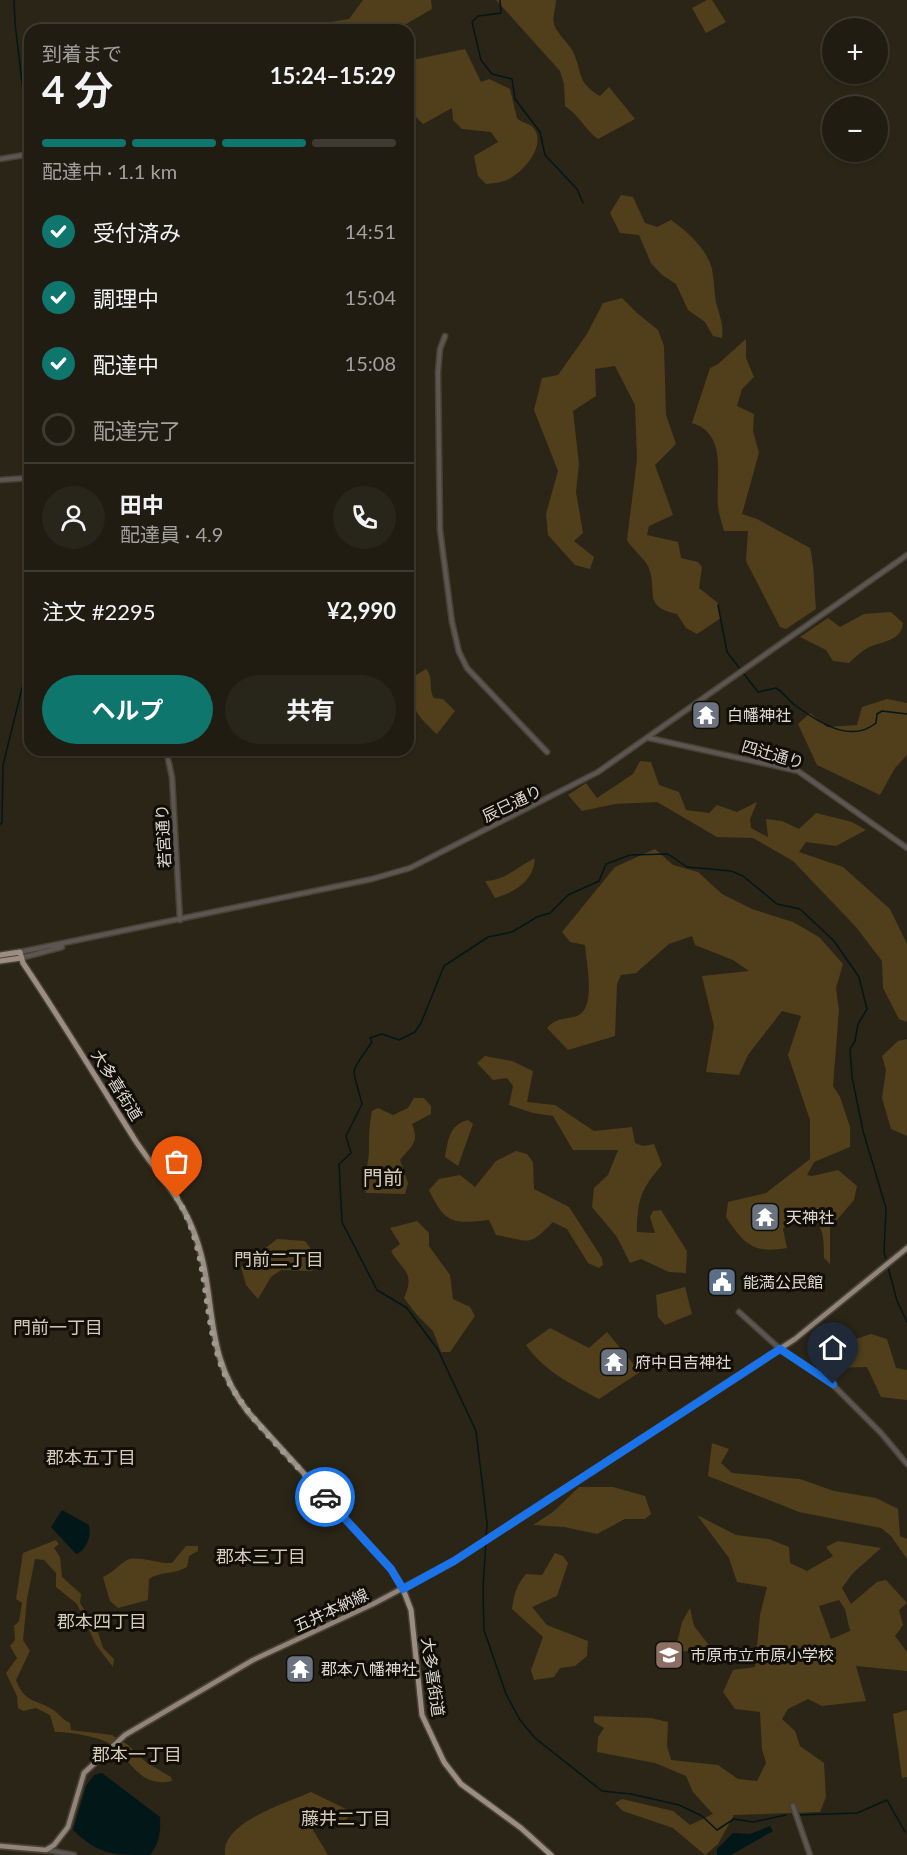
<!DOCTYPE html>
<html lang="ja">
<head>
<meta charset="utf-8">
<style>
	:root { --surface:#201c11; --page:#28251a; --text:#f1f3f6; --muted:#a2a19f; --line:#3d3a31; --accent:#0f766e }
	body { margin:0; font-family:Lato,"Noto Sans JP",sans-serif; background:var(--page); color:var(--text); height:100vh; display:flex; flex-direction:column; font-size:22px; white-space:nowrap }
	* { box-sizing:border-box; margin:0 }
	p { font-size:20px; color:var(--muted) }
	.icon { flex:none; width:33px; height:33px; fill:none; stroke:currentColor; stroke-width:2; stroke-linecap:round; stroke-linejoin:round }
	.map { position:relative; flex:1; overflow:hidden }
	.side { position:absolute; left:24px; top:24px; width:390px; height:732px; display:flex; flex-direction:column; background:var(--surface); border-radius:18px; box-shadow:0 2px 4px #0004,0 0 0 2px var(--line) }
	.side>* { flex:none }
	.tools { position:absolute; left:822px; top:18px; display:grid; gap:12px }
	.tools a { display:grid; place-items:center; width:66px; height:66px; border-radius:50%; background:var(--surface); box-shadow:0 2px 4px #0004,0 0 0 2px var(--line); font-size:30px }
	.pin { position:absolute; display:grid; place-items:center; width:51px; height:51px; color:#fff; margin:-62px -26px; border-radius:50% 50% 50% 0; rotate:-45deg; box-shadow:0 0 6px #0007 }
	.pin .icon { rotate:45deg }
	.courier { position:absolute; display:grid; place-items:center; width:60px; height:60px; margin:-30px; border:4px solid #1a73e8; border-radius:50%; background:#fff; color:#222; box-shadow:0 2px 8px #0007 }
	.summary em { font-style:normal; font-weight:700 }
	.summary div { display:flex; flex-direction:column-reverse }
	.summary { display:flex; align-items:center; justify-content:space-between; height:102px; padding:0 18px }
	h1 { font-size:39px; font-weight:700; line-height:45px }
	.bar { display:grid; grid-template-columns:repeat(4,1fr); gap:9px 6px; align-content:center; height:72px; padding:0 18px }
	.bar i { height:8px; border-radius:4px; background:var(--line) }
	.bar .active { background:var(--accent) }
	.bar p { grid-column:span 4 }
	.line { display:flex; align-items:center; gap:15px; padding:0 18px; border-top:2px solid var(--line) }
	.line div { flex:1 }
	.round { display:grid; place-items:center; flex:none; width:63px; height:63px; border-radius:32px; background:var(--page) }
	ol { padding:0 18px; list-style:none }
	li { display:flex; align-items:center; gap:18px; height:66px }
	li p { margin-inline-start:auto }
	li .icon { padding:6px; border-radius:50%; background:var(--accent); color:#fff; stroke-width:4 }
	li:last-child { color:var(--muted) }
	li i { width:33px; height:33px; border:3px solid var(--line); border-radius:50% }
	.cta { display:flex; gap:12px; margin-top:auto; padding:12px 18px }
	.cta a { flex:1; height:69px; border-radius:36px; background:var(--accent); color:#fff; font-size:24px; font-weight:700; line-height:69px; text-align:center }
	.cta a+a { background:var(--page); color:var(--text) }
	.map>svg:first-child { display:block }
	.green { fill:#503f1a; fill-rule:evenodd }
	.water { fill:#021718 }
	.lines { fill:none; stroke-linecap:round; stroke-linejoin:round }
	.stream { stroke:#021718; stroke-width:1.5 }
	.tertiary-casing { stroke:#474235; stroke-width:7 }
	.primary-casing { stroke:#474235; stroke-width:8 }
	.trunk-casing { stroke:#474235; stroke-width:8 }
	.tertiary { stroke:#5c5551; stroke-width:4 }
	.primary { stroke:#92847b; stroke-width:4.5 }
	.trunk { stroke:#9c8d84; stroke-width:5 }
	.done { stroke:#9f9a8f; stroke-width:6; stroke-dasharray:0 10.8 }
	.route { stroke:#1a73e8; stroke-width:8 }
	.labels { text-anchor:middle; stroke-width:6; stroke-linejoin:round; paint-order:stroke }
	.poi-label { font-size:16px; fill:#ddd9d0; stroke:#110e08; text-anchor:start }
	.street-label { font-size:16px; fill:#ddd9d0; stroke:#110e08 }
	.neighbourhood-label { font-size:18px; fill:#d3cbba; stroke:#110e08 }
	.quarter-label { font-size:20px; fill:#d3cbba; stroke:#110e08 }
</style>
</head>
<body>
<div class="map">
<svg width="907" height="1855" viewBox="0 0 907 1855">
	<rect width="100%" height="100%" fill="#2b2517"/>
	<!-- green -->
	<path class="green" d="M363,0H431L432,9L396,30H325V23L349,19Z
		M496,0H556C556,10 551,17 555,27C559,35 567,42 572,50C583,70 575,82 600,96L609,87L635,119L598,139C585,130 581,117 565,106L564,84L560,71Z
		M707,0H712L726,22L706,33L692,8Z
		M465,49L481,82L489,79L510,89L517,118C522,124 530,122 535,130C545,147 524,171 509,179C502,183 494,183 486,184L478,176L474,156L498,142L491,132L462,129L453,120L452,108L423,124L408,109V61Z
		M621,195L633,197L645,223L657,227L671,220C687,231 707,249 712,269C714,280 714,291 716,302C719,315 724,324 722,338L713,336L705,322L688,310L676,284L662,275L651,263L639,235L620,233L610,213Z
		M622,298L637,313L658,330L664,346L666,415L676,444L655,465L673,515L649,526L647,535L678,542L681,558L698,562L702,567L699,588L718,603L721,618L697,634L686,628L677,614C641,606 659,591 648,566C644,558 632,549 627,540L637,459L635,405L615,366L595,369L596,396L573,411L579,464L576,492L583,533L574,541L594,557L590,569L575,565L548,535L546,514L558,471L534,410L542,378L558,375L587,334L603,303Z
		M746,339V358L754,377L742,389L737,406L754,414L753,431L759,453L742,514L757,519L810,548C815,569 814,588 816,609L786,629L780,627L746,561L748,531H724C722,523 719,515 718,507C715,479 729,434 692,423L710,368L718,364Z
		M891,612L903,623C901,641 884,641 869,647C862,651 855,657 849,663L833,661L826,650L800,637L828,618L840,627L864,614Z
		M426,669C434,677 428,689 434,698L443,699L455,711L437,734C418,717 410,707 408,680Z
		M887,699L907,703V755L895,768L880,795L817,765L798,724L810,713L827,727L857,725L862,707Z
		M640,761L651,762L659,785L679,792L686,810L709,813L717,805L737,812L757,802L750,819L751,828L768,837L766,819L782,821L799,829L816,813L852,822L866,830L836,846L806,842L799,852L843,867L890,909L907,944V1022L899,1019L883,988L882,961L856,927L793,861L753,838L717,837L657,802L615,804L582,811L568,795L586,783L597,798L633,774Z
		M655,849L673,865L698,872L722,894L752,909L793,922L819,937L843,964L836,988L839,1010L833,1086L840,1097L850,1127V1147L814,1162L807,1175L812,1176L838,1170L857,1186L854,1200L830,1228V1264L824,1258C824,1232 823,1217 794,1212L783,1229L787,1248C753,1254 744,1244 726,1217L728,1202L766,1193L810,1159V1120L788,1055L801,1016L782,1011L748,1055L739,1075L706,1072L714,1026L702,976L749,971L733,960L695,945L692,936L669,944L636,973L621,975L617,984L615,1036L568,1050L547,1028C557,1017 564,1020 577,1016C597,1009 586,961 585,945L570,942L562,932L615,867Z
		M535,858C534,881 515,892 495,898L485,881C506,880 517,867 535,858Z
		M907,1039V1136L891,1129L882,1098L886,1070L882,1056L898,1041Z
		M485,1056L512,1061L533,1071L527,1102L555,1105L594,1131L632,1127L635,1143L643,1146L654,1144L662,1165C641,1189 637,1200 637,1232L655,1233L650,1217L653,1211L661,1210L687,1251L686,1273L669,1272L641,1259L630,1263L617,1237L592,1207L594,1188L608,1175L618,1150H573L553,1116L533,1113L509,1105L513,1086L507,1078L493,1080L477,1063Z
		M414,1098H424L431,1106V1114L412,1124C420,1143 411,1146 400,1160L408,1183L405,1194L366,1193C362,1178 369,1165 369,1150C369,1136 369,1125 372,1111L378,1108L393,1115L408,1108Z
		M468,1120L473,1124L458,1166L445,1157C448,1140 449,1125 468,1120Z
		M516,1151L527,1154L533,1162L534,1189L569,1207L602,1258L603,1265L599,1268L588,1263L567,1229L553,1222C527,1248 531,1241 496,1235L489,1220C453,1224 445,1224 429,1190L439,1179L460,1175L475,1187L496,1161Z
		M417,1221L429,1233V1246L450,1275L453,1299L470,1307L475,1316L450,1352H441L433,1331L417,1315L404,1298C416,1271 402,1271 391,1251L400,1244L390,1228Z
		M277,1239L305,1241C313,1251 318,1260 312,1271L281,1270L271,1277L258,1299L246,1285L241,1267Z
		M685,1287L692,1314L665,1325L658,1317L656,1295Z
		M550,1328L589,1348L607,1332L640,1372L599,1399C571,1384 544,1371 526,1345Z
		M871,1334L887,1339L896,1368L907,1370V1400L881,1397L867,1367L830,1368L823,1363L820,1351Z
		M712,1443L729,1449L721,1463L732,1473L800,1479L834,1491L876,1498L898,1509L900,1536L907,1539V1559L891,1536L881,1528L799,1512L708,1476Z
		M579,1487H613L645,1496L651,1514L645,1519H625L597,1534L564,1527L533,1525L553,1512Z
		M697,1515L736,1535L769,1539L789,1547L790,1563L807,1571L833,1556L826,1547L838,1541L881,1548L852,1574L842,1588L851,1604L877,1582L886,1580L907,1603L899,1610L903,1625L895,1636L907,1652V1671L856,1666L866,1701L822,1706L808,1699L788,1709L782,1719L795,1731L800,1746L824,1763L826,1797L820,1812L734,1815L718,1844L705,1855L673,1828L623,1811L615,1803L622,1799L673,1811L690,1825L713,1814L693,1792L686,1776L655,1763L597,1752L598,1737L604,1728L594,1722V1716L651,1718L668,1722L667,1746L671,1760L718,1765L738,1779L757,1781L766,1763L762,1749L760,1712L735,1709L723,1692L733,1670L755,1667L760,1615L767,1587L737,1582L729,1558ZM839,1600L845,1609L850,1631L831,1639L819,1606Z
		M56,1540L59,1544L54,1548L60,1557L62,1577L81,1594L80,1603L97,1629L103,1648L114,1659L113,1667L96,1645L77,1604L56,1587V1573L44,1560L35,1559L27,1599L23,1640L30,1651L16,1680C26,1706 38,1698 56,1712C61,1716 63,1720 70,1723L71,1730L112,1735L128,1745L147,1763L171,1777L172,1781C139,1789 130,1757 108,1743C100,1737 65,1731 55,1732L50,1715L36,1708L23,1711L18,1708L17,1696L6,1673L17,1658L10,1646L15,1640L14,1626L19,1621L22,1603L16,1599L23,1553Z
		M186,1546H198V1551L189,1556L187,1567C173,1575 160,1571 149,1579L148,1600L118,1608L110,1601L103,1577C113,1573 118,1565 127,1560C138,1555 159,1564 172,1563Z
		M555,1553L563,1556L568,1563L557,1596L532,1607L547,1625L588,1641L587,1656L575,1666L560,1668L554,1677L534,1680L531,1670L543,1637L512,1609C514,1594 516,1586 526,1574L542,1575Z
		M690,1608L694,1626L712,1649L675,1652L682,1622Z
		M907,1710V1777L902,1778L893,1714Z
		M311,1792L348,1810V1818L340,1824L329,1823L317,1816L313,1830L328,1855H225C221,1822 287,1803 311,1792Z"/>
	<!-- water -->
	<path class="water" d="M62,1510L89,1525C91,1536 88,1546 79,1553L76,1554L51,1527Z
		M102,1773L160,1817C161,1831 159,1845 150,1855C112,1855 99,1855 73,1830L86,1786L94,1775Z
		M770,1826L773,1831L731,1855H717V1849L733,1833L750,1834Z"/>
	<g class="lines">
		<!-- stream -->
		<path class="stream" d="M14,0L15,23L30,150
			M500,0L501,13L478,16L472,22L481,60L492,74L512,79L515,99L540,132L545,155L577,189L583,203
			M718,605L727,652L758,692L776,688C783,692 789,701 796,706C818,722 851,744 876,723L877,714L882,711L907,714
			M0,824L2,823L3,765L30,656
			M786,1815L753,1822L734,1819L717,1830L702,1816L679,1805L631,1794L602,1791L535,1738L520,1720L506,1694L484,1630L483,1590L487,1523L476,1431L438,1350L407,1308L377,1290L342,1222L339,1164L351,1153L346,1136L362,1104C352,1064 348,1077 372,1042L370,1038L382,1034L399,1040L415,1032L421,1023L444,966L488,937L512,932L537,917L550,913L568,895L599,881L606,864L630,855L668,854L687,867L731,871L743,876L777,904L800,909L834,941L859,977L867,1009L858,1024L855,1041L850,1049L852,1077L863,1131L886,1208L884,1252L897,1301L907,1322
			M799,1815L857,1813L887,1800L905,1832"/>
		<!-- tertiary casing -->
		<g class="tertiary-casing">
			<path id="tertiary" d="M0,159L30,154
				M445,336L440,349L438,372L440,530L452,622L459,652L467,668L547,752
				M0,480L30,478
				M649,738L798,771L907,848
				M166,750L172,777L180,920
				M20,952L372,879L410,868L598,772L907,555
				M21,958L62,947
				M739,1312L780,1349L833,1385L881,1433L907,1464
				M793,1806L810,1855
				M47,1850L74,1855"/>
		</g>
		<!-- primary casing -->
		<g class="primary-casing">
			<path id="primary" d="M0,1846L46,1850L54,1845L68,1827L84,1773L125,1735L253,1660L373,1604L454,1561L795,1339L907,1248"/>
		</g>
		<!-- trunk casing -->
		<g class="trunk-casing">
			<path id="trunk" d="M0,955L20,952L23,963C62,1021 98,1081 135,1140C154,1169 179,1195 192,1227C220,1294 199,1348 248,1412L391,1569L403,1589L411,1610L422,1715L444,1762L461,1784L521,1828L551,1855
				M0,961L21,958"/>
		</g>
		<!-- tertiary -->
		<use href="#tertiary" class="tertiary"/>
		<!-- primary -->
		<use href="#primary" class="primary"/>
		<!-- trunk -->
		<use href="#trunk" class="trunk"/>
	</g>
	<g class="lines">
		<!-- done -->
		<path class="done" d="M177,1198C210,1253 201,1309 221,1365C237,1410 293,1460 325,1497"/>
		<!-- route -->
		<path class="route" d="M325,1497L391,1569L403,1589L454,1561L780,1349L833,1384"/>
	</g>
	<!-- icons -->
	<defs>
		<g id="temple-square" transform="scale(1.5)"><rect x="-9" y="-9" width="18" height="18" rx="4" fill="#6b7280" stroke="#110e08"/><path d="M0-6L5-2H3V0L6.5 2.5H4V6H1.5V3h-3V6H-4V2.5H-6.5L-3 0V-2H-5Z" fill="#fff"/></g>
		<g id="civic-square" transform="scale(1.5)"><rect x="-9" y="-9" width="18" height="18" rx="4" fill="#5c6f8a" stroke="#110e08"/><path d="M-.6-6.5H3V-4.5H.6V-3L4-1V1h2V6H-6V1h2V-1L-.6-3ZM-1.2 2.5V6h2.4V2.5Z" fill="#fff"/></g>
		<g id="school-square" transform="scale(1.5)"><rect x="-9" y="-9" width="18" height="18" rx="4" fill="#8d6e63" stroke="#110e08"/><path d="M0-5L7-2L0 1L-7-2ZM-4 1L0 2.5L4 1V4Q0 6-4 4Z" fill="#fff"/></g>
	</defs>
	<g fill-rule="evenodd">
		<use href="#temple-square" x="706" y="715"/>
		<use href="#temple-square" x="765" y="1217"/>
		<use href="#civic-square" x="722" y="1282"/>
		<use href="#temple-square" x="614" y="1362"/>
		<use href="#school-square" x="669" y="1655"/>
		<use href="#temple-square" x="300" y="1669"/>
	</g>
	<g class="labels">
		<!-- poi labels -->
		<g class="poi-label">
			<text x="727" y="721">白幡神社</text>
			<text x="786" y="1223">天神社</text>
			<text x="743" y="1288">能満公民館</text>
			<text x="635" y="1368">府中日吉神社</text>
			<text x="690" y="1661">市原市立市原小学校</text>
			<text x="321" y="1675">郡本八幡神社</text>
		</g>
		<!-- street labels -->
		<g class="street-label">
			<text transform="translate(773 754) rotate(16)" y="6">四辻通り</text>
			<text transform="translate(512 803) rotate(-26)" y="6">辰巳通り</text>
			<text transform="translate(163 836) rotate(-93)" y="6">若宮通り</text>
			<text transform="translate(117 1085) rotate(58)" y="6">大多喜街道</text>
			<text transform="translate(331 1610) rotate(-25)" y="6">五井本納線</text>
			<text transform="translate(433 1677) rotate(82)" y="6">大多喜街道</text>
		</g>
		<!-- neighbourhood labels -->
		<g class="neighbourhood-label">
			<text x="279" y="1266">門前二丁目</text>
			<text x="58" y="1334">門前一丁目</text>
			<text x="91" y="1464">郡本五丁目</text>
			<text x="261" y="1563">郡本三丁目</text>
			<text x="102" y="1628">郡本四丁目</text>
			<text x="137" y="1761">郡本一丁目</text>
			<text x="346" y="1825">藤井二丁目</text>
		</g>
		<!-- quarter labels -->
		<g class="quarter-label">
			<text x="383" y="1185">門前</text>
		</g>
	</g>
</svg>
<div class="tools">
<a>+</a>
<a>−</a>
</div>
<div class="pin" style="left:177px;top:1198px;background:#ea580c"><svg class="icon" aria-label="bag" viewBox="0 0 24 24"><path d="M5 8h14l-1 12H6zM9 8a3 3 0 0 1 6 0"/></svg></div>
<div class="pin" style="left:833px;top:1384px;background:#1f2937"><svg class="icon" aria-label="home" viewBox="0 0 24 24"><path d="M3 11l9-7 9 7M6 9v11h12V9"/></svg></div>
<div class="courier" style="left:325px;top:1497px"><svg class="icon" aria-label="car" viewBox="0 0 24 24"><path d="M5 17H2v-5l4-1 3-4h7l3 4 3 1v5h-3M9 17h6M6 11h13"/><circle cx="7" cy="17" r="2"/><circle cx="17" cy="17" r="2"/></svg></div>
<section class="side">
<div class="summary"><div><h1>4 分</h1><p>到着まで</p></div><em>15:24–15:29</em></div>
<div class="bar"><i class="active"></i><i class="active"></i><i class="active"></i><i></i><p>配達中 · 1.1 km</p></div>
<ol>
<li><svg class="icon" aria-label="check" viewBox="0 0 24 24"><path d="M5 12l5 5 9-10"/></svg>受付済み<p>14:51</p></li>
<li><svg class="icon" aria-label="check" viewBox="0 0 24 24"><path d="M5 12l5 5 9-10"/></svg>調理中<p>15:04</p></li>
<li><svg class="icon" aria-label="check" viewBox="0 0 24 24"><path d="M5 12l5 5 9-10"/></svg>配達中<p>15:08</p></li>
<li><i></i>配達完了</li>
</ol>
<div class="line" style="height:108px"><a class="round"><svg class="icon" aria-label="person" viewBox="0 0 24 24"><circle cx="12" cy="8" r="4"/><path d="M4 21q1-7 8-7t8 7"/></svg></a><div><b>田中</b><p>配達員 · 4.9</p></div><a class="round"><svg class="icon" aria-label="phone" viewBox="0 0 24 24"><path d="M5 4h4l2 5-3 2q2 4 5 5l2-3 5 2v4C11 20 4 13 5 4z"/></svg></a></div>
<div class="line" style="height:78px"><div>注文 #2295</div><b>¥2,990</b></div>
<div class="cta"><a>ヘルプ</a><a>共有</a></div>
</section>
</div>
</body>
</html>
